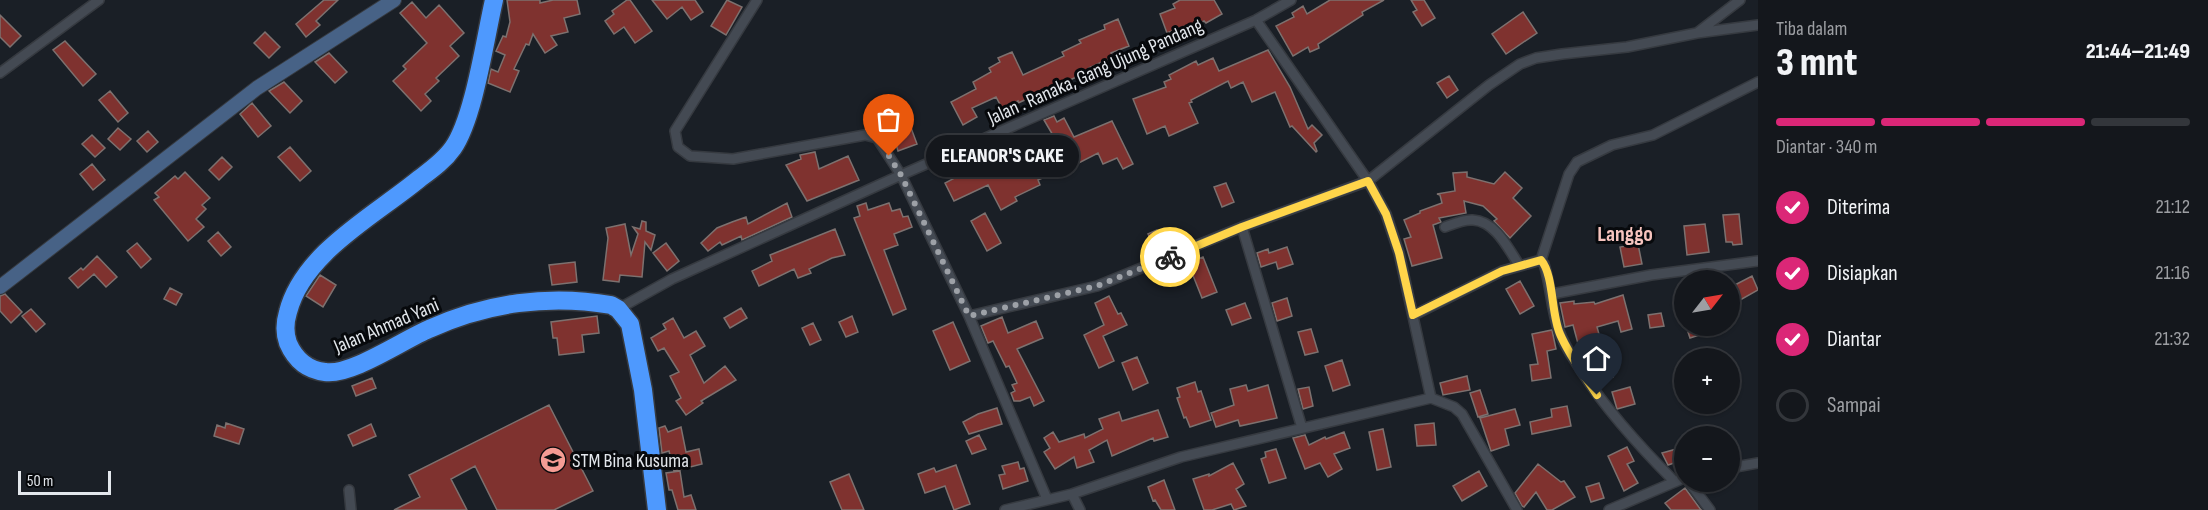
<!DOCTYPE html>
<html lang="id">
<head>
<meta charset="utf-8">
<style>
	:root { --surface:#14171c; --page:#212429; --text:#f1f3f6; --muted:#9d9fa3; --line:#33363b; --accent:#db2777 }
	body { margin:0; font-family:"Sofia Sans Condensed",sans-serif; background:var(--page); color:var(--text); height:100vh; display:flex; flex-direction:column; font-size:22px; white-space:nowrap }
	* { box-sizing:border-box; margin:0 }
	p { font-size:20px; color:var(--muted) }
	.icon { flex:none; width:33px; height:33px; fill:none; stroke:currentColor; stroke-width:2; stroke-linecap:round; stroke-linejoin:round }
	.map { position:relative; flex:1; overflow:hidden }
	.panel { display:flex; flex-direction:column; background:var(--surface); width:450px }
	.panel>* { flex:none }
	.needle { width:39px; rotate:59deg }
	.fabs { position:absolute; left:1674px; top:270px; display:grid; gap:12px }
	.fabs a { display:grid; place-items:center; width:66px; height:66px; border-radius:50%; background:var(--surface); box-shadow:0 2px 4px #0004,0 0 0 2px var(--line); font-size:30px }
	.scale { position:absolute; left:18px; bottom:15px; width:93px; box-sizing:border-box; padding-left:6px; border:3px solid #e3e7ec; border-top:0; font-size:16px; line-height:21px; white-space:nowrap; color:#e3e7ec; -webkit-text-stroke:4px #07090c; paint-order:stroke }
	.pin { position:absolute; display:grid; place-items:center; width:51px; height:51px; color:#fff; margin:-62px -26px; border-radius:50% 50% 50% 0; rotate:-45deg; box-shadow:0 0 6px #0007 }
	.pin .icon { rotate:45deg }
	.courier { position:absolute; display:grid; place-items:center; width:60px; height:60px; margin:-30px; border:4px solid #ffd54a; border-radius:50%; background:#fff; color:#222; box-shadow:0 2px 8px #0007 }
	.bubble { position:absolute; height:42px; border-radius:21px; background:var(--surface); box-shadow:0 2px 4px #0004,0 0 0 2px var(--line); font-size:20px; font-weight:800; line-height:42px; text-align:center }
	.headline em { font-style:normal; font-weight:800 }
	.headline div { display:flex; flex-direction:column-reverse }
	.headline { display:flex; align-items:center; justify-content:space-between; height:102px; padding:0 18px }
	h1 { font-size:39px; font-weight:800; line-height:45px }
	.bar { display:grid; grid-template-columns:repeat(4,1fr); gap:9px 6px; align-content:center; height:72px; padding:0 18px }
	.bar i { height:8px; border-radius:4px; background:var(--line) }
	.bar .selected { background:var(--accent) }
	.bar p { grid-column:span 4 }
	ol { padding:0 18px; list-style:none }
	li { display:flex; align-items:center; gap:18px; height:66px }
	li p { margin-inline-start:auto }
	li .icon { padding:6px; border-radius:50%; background:var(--accent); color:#fff; stroke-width:4 }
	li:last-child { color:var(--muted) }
	li i { width:33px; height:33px; border:3px solid var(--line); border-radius:50% }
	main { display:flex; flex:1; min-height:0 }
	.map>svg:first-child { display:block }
	.building { fill:#7f322f; stroke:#7d716f; stroke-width:1.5 }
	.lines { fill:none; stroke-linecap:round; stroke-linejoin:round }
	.street-casing { stroke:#363a40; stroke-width:12 }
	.secondary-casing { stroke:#363a40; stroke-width:16 }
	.highway-casing { stroke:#363a40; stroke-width:21 }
	.street { stroke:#444a53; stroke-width:9 }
	.secondary { stroke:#476286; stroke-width:14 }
	.highway { stroke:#4e99fe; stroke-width:18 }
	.done { stroke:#9da1a7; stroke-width:6; stroke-dasharray:0 10.8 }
	.route { stroke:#ffd54a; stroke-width:8 }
	.labels { text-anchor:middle; stroke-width:6; stroke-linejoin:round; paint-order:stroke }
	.street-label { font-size:20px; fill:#e3e7ec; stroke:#07090c }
	.poi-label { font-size:20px; fill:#e3e7ec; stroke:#07090c; text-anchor:start }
	.quarter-label { font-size:22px; font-weight:bold; fill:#f7c4be; stroke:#07090c }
</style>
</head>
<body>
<main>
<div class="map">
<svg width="1758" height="510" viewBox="0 0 1758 510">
	<rect width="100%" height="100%" fill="#1a1f26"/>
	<!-- building -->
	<path class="building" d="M324,0H338L316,21L320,25L306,37L296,24Z
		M507,0H540V3L553,0H577L580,14L564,18L568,32L551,36L557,45L545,53L533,34L529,45L526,44L514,69L519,71L510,92L488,83L491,69L498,72L505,55L496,51L503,36L506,37L510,22Z
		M627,0H630L652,31L635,43L624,27L614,34L605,21L614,14L612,11Z
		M652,0H695L703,12L691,20L682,7L667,19Z
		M727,0L742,7L726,35L711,26Z
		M1180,0H1214L1222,14L1206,23L1204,21L1187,30L1185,26L1167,33L1160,14L1175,8L1173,4Z
		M1330,0H1384L1362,12L1363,15L1318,44L1319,48L1310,52L1308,47L1293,56L1276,26L1294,17L1292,13L1303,6L1307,14Z
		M1411,0H1424L1435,18L1422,26L1413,12L1417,10Z
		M412,2L426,18L439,5L464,33L450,46L459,56L436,78L439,81L425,94L431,101L421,111L393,81L406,69L403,66L427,43L400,13Z
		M1523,12L1537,33L1506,54L1492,34Z
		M0,15L21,36L10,47L0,37Z
		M1118,19L1129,46L1111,53L1113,57L1089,68L1090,71L1018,103V101L1002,108L996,97L972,108L977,117L963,125L951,102L976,89L973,82L991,72L989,68L1000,62L998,58L1012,52L1023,75L1064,56L1062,52L1081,43L1079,40L1105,29L1104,25Z
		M265,32L280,47L269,58L254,43Z
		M65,41L96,74L83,86L53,50Z
		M1268,50L1290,87L1308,129L1312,125L1322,135L1314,143L1317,151L1316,152L1292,126L1290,127L1275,92L1252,102L1243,82L1231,88L1228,81L1191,100L1192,102L1189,103L1198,123L1169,136L1165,126L1147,134L1133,99L1166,87L1164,82L1171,79L1169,75L1196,61L1198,65L1213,58L1219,71Z
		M329,53L347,72L335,83L315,62Z
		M1449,76L1458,90L1447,98L1437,83Z
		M284,82L302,101L290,113L269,91Z
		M110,91L128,113L118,122L99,100Z
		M901,101L917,144L898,151L896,144L890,146L888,143L880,121L887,119L883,107Z
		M252,103L271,126L258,137L240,114Z
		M1054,116L1057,122L1064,118L1074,137L1112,121L1133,164L1123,169L1117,158L1103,164L1098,153L1067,169L1066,167L1038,180L1040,185L1015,197L1017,201L1001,210L988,185L954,201L945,183L962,174L964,178L996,161L1023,149L1025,151L1054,137L1044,120Z
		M118,128L131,139L120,150L108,139Z
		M148,131L158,142L147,152L137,141Z
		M92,135L105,148L95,157L82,144Z
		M290,147L311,171L300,181L278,157Z
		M815,152L819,169L848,156L859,180L807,201L786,165L801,159L800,155Z
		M222,157L232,167L219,180L209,170Z
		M92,164L105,180L93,190L80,174Z
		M185,172L210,198L202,205L206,209L196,219L204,227L188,241L154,200L159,197L155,193L175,176L178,179Z
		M1467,172V177L1494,184L1505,172L1522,188L1513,198L1531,216L1510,238L1494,221L1497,219L1483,206L1464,201L1466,213L1439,218L1441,222L1433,225L1442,258L1412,266L1404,239L1411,237L1404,220L1420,213V211L1442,203L1440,195L1437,194L1455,191L1453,173Z
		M1226,183L1234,202L1222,207L1214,187Z
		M787,203L792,217L742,240L741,236L722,245L720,242L708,251L701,243L717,228L732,222L746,217L748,224Z
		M866,203L868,210L889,203L892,211L900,209L903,217L908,216L912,227L894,234L898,245L884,250L906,309L893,315L854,218L860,216L857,206Z
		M985,213L1001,243L987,251L971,221Z
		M1739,214L1742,244L1733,245L1732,242H1726L1723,215Z
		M642,221L646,222V231L655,235L651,250L645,242L642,277L620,275L619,282L603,280L608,238L606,228L625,224L631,255L638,234L633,227L640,229Z
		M1705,224L1709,252L1687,255L1684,226Z
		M835,229L845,255L832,258L809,269L811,273L798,278L794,269L759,286L752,271L772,261L770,255Z
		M1157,230L1163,243L1154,247L1148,234Z
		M218,232L231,247L221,256L208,241Z
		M137,243L151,259L141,268L127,251Z
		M666,243L679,261L667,271L653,253Z
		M1638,244L1642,264L1624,267L1620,247Z
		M1287,247L1293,264L1278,269L1276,262L1261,267L1257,253L1268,249L1269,253Z
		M97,256L117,277L106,287L94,274L78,288L69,278L81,268L83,270Z
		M1203,257L1217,292L1202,298L1188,263Z
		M575,262L577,282L552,285L549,265Z
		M320,275L336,285L323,307L306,296Z
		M1752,276L1758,290L1733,304L1731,287Z
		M1520,281L1534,306L1520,314L1506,289Z
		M170,288L182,294L176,305L164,299Z
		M5,294L22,312L11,323L0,311V296Z
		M1623,295L1632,329L1621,332L1618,321L1597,327L1602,345L1580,351L1573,325L1565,327L1560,303L1574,301V304L1594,302L1595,304Z
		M1109,296L1118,314L1121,313L1127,325L1103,336L1114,361L1099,368L1084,335L1104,325L1095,303Z
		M1287,298L1292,316L1277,321L1272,303Z
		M1245,303L1251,318L1232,325L1226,310Z
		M741,308L747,318L730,328L724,318Z
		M31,309L45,324L36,332L22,316Z
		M1661,313L1664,326L1650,328L1648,315Z
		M597,316L599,333L582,335L584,352L559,355L557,338H553L551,322Z
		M852,316L858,332L846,337L839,322Z
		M1002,317L1008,333L1036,321L1043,338L1017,349L1044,401L1034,406L1030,397L1020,401H1014L1011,393L1015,391L1012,385L1017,383L1009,366L1006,367L993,341L988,343L981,326Z
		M673,318L684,338L696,331L705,346L690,355L704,383L725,366L736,380L701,401L703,403L686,415L676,401L681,398L670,376L679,372L664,348L658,351L651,338L666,329L663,324Z
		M953,322L970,361L950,370L933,331Z
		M813,323L821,340L810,345L802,328Z
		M1686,326H1721V328L1690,338Z
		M1311,329L1318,352L1305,355L1298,332Z
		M1552,330L1556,349L1547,351L1551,378L1532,381L1530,365L1538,364L1532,334Z
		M1137,357L1148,383L1133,390L1122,363Z
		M1342,360L1350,385L1333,391L1325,366Z
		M1609,363L1613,377L1597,382L1592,368Z
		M1467,376L1470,390L1443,395L1440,383Z
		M372,378L376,388L356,396L352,386Z
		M1195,382L1198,392L1201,391L1211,420L1190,427L1186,417L1184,418L1177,398L1180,397L1177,388Z
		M1246,385L1248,391L1268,385L1277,418L1240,426L1238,420L1216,427L1211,413L1234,405L1230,389Z
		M1309,387L1313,406L1303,409L1298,389Z
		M1630,387L1635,404L1617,409L1612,392Z
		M1480,390L1488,414L1478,417L1470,393Z
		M549,405L593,491L554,510H497L475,466L451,479L467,510H394L420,497L409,475Z
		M1567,406L1571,426L1532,434L1530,422L1552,417L1551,409Z
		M997,408L1002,424L969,434L963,422L978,414Z
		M1515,409L1520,425L1505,429L1509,445L1491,451L1480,418Z
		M1158,410L1168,437L1154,441L1153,438L1112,456L1107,440L1089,450L1094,462L1077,468L1074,457L1055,469L1044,452L1050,448L1044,438L1053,432L1059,442L1084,434L1085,438L1103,429L1099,419L1119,412L1122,421Z
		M226,423L244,429L239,444L214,436L217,425L225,428Z
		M1434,423L1436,445L1417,446L1415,425Z
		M371,424L376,436L353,446L348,435Z
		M665,426L668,432L681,427L686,452L699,449L702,464L674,471L669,451L662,453L659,428Z
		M1383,429L1391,467L1377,470L1369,432Z
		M1344,432L1350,448L1334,454L1342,469L1328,477L1320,463L1305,469L1293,438L1305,435L1309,445L1325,437L1326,439Z
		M979,435L986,449L972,454L966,441Z
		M1627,447L1634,461L1627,464L1638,483L1624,491L1608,456Z
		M1680,448L1683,460L1668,465L1662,453Z
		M1276,449L1286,478L1269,483L1261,459L1266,457L1265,452Z
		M1018,462L1020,469L1024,468L1028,481L1003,489L999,475L1005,474L1002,466Z
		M1233,463L1244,484L1236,489L1246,506L1234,510L1231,504L1212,510H1204L1193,479L1209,474V476Z
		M1538,464L1561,482L1564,481L1575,497L1552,510H1547L1536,492L1524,507L1522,506L1515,493Z
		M956,465L970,504L954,510L945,486L925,493L918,474L934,468L936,472Z
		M680,471L684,497L691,495L696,510H678L672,490H669L666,473Z
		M1479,471L1487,486L1462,501L1453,486Z
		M849,474L864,510H842L830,482Z
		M1164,480L1175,510H1161L1155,500L1153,501L1148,487Z
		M1599,483L1604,498L1591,502L1586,487Z
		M1685,488L1701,510H1702H1671L1665,503Z"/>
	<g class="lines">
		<!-- street casing -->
		<g class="street-casing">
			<path id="street" d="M757,0L675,131L678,147L690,156L733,159L865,135L877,138L901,175L969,316L1047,499
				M1256,20L1368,181L1386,214L1399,253L1431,398
				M1697,33L1740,0
				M0,73L99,0
				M1242,227L1302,428
				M1445,227C1453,224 1464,219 1473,220C1495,221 1508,248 1519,265
				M1541,260L1569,174L1577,162L1612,145L1653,135L1758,82
				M1552,294L1651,275L1758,261
				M618,309L672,279L901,175L1256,20L1291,0
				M1414,315L1502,271L1541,260L1544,264C1551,286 1551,310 1559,331C1564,346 1574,359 1582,372C1608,412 1640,447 1674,481
				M969,316L1097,286L1242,227L1368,181L1489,85L1520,64L1536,58L1562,54L1627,47L1697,33L1758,25
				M1730,468L1758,463
				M1689,482L1710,510
				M349,490L351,510
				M1072,494L1080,510
				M1005,510L1072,494L1181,457L1431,398L1454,407L1462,414L1517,510
				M1609,510L1684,478"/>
		</g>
		<!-- secondary casing -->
		<g class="secondary-casing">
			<path id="secondary" d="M0,287L257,88L394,0"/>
		</g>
		<!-- highway casing -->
		<g class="highway-casing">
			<path id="highway" d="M494,0C485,39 474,118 453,148C444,161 431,170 419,179C374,216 303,253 288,312C285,322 284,332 288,343C295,359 307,370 325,372C351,376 403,340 429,329C486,303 549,294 611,305L618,309L630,324L643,390L657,510"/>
		</g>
		<!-- street -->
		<use href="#street" class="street"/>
		<!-- secondary -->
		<use href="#secondary" class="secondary"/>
		<!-- highway -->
		<use href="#highway" class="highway"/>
	</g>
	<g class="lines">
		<!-- done -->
		<path class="done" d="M889,156L901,175L969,316L1097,286L1170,257"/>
		<!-- route -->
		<path class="route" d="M1170,257L1242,227L1368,181L1386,214L1399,253L1413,315L1502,271L1541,260C1554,275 1551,314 1560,334C1569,355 1584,375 1597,395"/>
	</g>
	<!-- icons -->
	<defs>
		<g id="school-disc" transform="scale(1.35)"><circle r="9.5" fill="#f59c94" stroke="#07090c"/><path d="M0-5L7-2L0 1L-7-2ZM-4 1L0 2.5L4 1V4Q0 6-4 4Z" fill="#111"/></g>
	</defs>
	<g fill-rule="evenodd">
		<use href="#school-disc" x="553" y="460"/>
	</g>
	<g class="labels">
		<!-- street labels -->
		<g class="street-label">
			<text transform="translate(1095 71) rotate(-24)" y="7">Jalan . Ranaka, Gang Ujung Pandang</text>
			<text transform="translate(386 325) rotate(-23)" y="7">Jalan Ahmad Yani</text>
		</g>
		<!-- poi labels -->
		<g class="poi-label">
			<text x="572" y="467">STM Bina Kusuma</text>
		</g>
		<!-- quarter labels -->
		<g class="quarter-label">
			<text x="1625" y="241">Langgo</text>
		</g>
	</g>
</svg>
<div class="fabs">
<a><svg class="needle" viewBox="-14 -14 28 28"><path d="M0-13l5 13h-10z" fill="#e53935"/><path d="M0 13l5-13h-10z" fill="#9d9fa3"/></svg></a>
<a>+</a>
<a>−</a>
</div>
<div class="scale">50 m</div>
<div class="pin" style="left:889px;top:156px;background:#ea580c"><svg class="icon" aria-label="bag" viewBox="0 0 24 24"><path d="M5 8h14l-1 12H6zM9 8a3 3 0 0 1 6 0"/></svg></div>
<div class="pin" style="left:1597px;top:395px;background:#1f2937"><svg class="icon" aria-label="home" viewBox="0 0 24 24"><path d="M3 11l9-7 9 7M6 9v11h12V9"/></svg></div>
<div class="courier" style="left:1170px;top:257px"><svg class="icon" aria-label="bike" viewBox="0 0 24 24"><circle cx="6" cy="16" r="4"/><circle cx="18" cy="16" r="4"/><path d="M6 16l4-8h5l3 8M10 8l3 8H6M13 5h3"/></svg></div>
<div class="bubble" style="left:926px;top:135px;width:153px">ELEANOR'S CAKE</div>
</div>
<section class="panel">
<div class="headline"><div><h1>3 mnt</h1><p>Tiba dalam</p></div><em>21:44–21:49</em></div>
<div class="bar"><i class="selected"></i><i class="selected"></i><i class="selected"></i><i></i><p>Diantar · 340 m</p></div>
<ol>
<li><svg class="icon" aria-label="check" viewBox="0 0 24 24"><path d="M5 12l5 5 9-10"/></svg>Diterima<p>21:12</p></li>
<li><svg class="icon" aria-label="check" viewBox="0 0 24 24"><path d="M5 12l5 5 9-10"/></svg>Disiapkan<p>21:16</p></li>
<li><svg class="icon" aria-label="check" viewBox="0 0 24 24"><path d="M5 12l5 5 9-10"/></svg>Diantar<p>21:32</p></li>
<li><i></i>Sampai</li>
</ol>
</section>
</main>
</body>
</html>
